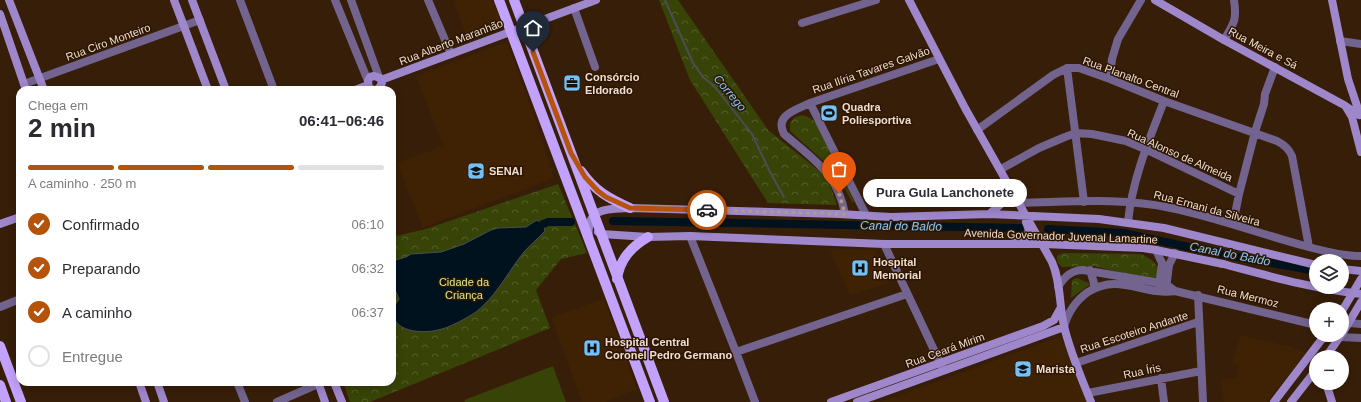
<!DOCTYPE html>
<html lang="pt">
<head>
<meta charset="utf-8">
<style>
	:root { --surface:#fff; --page:#f2f2f3; --text:#2b2b33; --muted:#7c7c81; --line:#e1e1e2; --accent:#b45309 }
	body { margin:0; font-family:Arial,sans-serif; background:var(--page); color:var(--text); height:100vh; display:flex; flex-direction:column; font-size:15px; white-space:nowrap }
	* { box-sizing:border-box; margin:0 }
	p { font-size:13px; color:var(--muted) }
	.icon { flex:none; width:22px; height:22px; fill:none; stroke:currentColor; stroke-width:2; stroke-linecap:round; stroke-linejoin:round }
	.map { position:relative; flex:1; overflow:hidden }
	.details { position:absolute; left:16px; top:86px; width:380px; height:300px; display:flex; flex-direction:column; background:var(--surface); border-radius:12px; box-shadow:0 2px 10px #0003 }
	.details>* { flex:none }
	.tools { position:absolute; left:1309px; top:254px; display:grid; gap:8px }
	.tools a { display:grid; place-items:center; width:40px; height:40px; border-radius:50%; background:var(--surface); box-shadow:0 2px 10px #0003; font-size:20px }
	.pin { position:absolute; display:grid; place-items:center; width:34px; height:34px; color:#fff; margin:-41px -17px; border-radius:50% 50% 50% 0; rotate:-45deg; box-shadow:0 0 4px #0007 }
	.pin .icon { rotate:45deg }
	.courier { position:absolute; display:grid; place-items:center; width:40px; height:40px; margin:-20px; border:3px solid #b45309; border-radius:50%; background:#fff; color:#222; box-shadow:0 1px 5px #0007 }
	.bubble { position:absolute; height:28px; border-radius:14px; background:var(--surface); box-shadow:0 2px 10px #0003; font-size:13px; font-weight:800; line-height:28px; text-align:center }
	.summary em { font-style:normal; font-weight:800 }
	.summary div { display:flex; flex-direction:column-reverse }
	.summary { display:flex; align-items:center; justify-content:space-between; height:68px; padding:0 12px }
	h1 { font-size:26px; font-weight:800; line-height:30px }
	.bar { display:grid; grid-template-columns:repeat(4,1fr); gap:6px 4px; align-content:center; height:48px; padding:0 12px }
	.bar i { height:5px; border-radius:3px; background:var(--line) }
	.bar .on { background:var(--accent) }
	.bar p { grid-column:span 4 }
	ol { padding:0 12px; list-style:none }
	li { display:flex; align-items:center; gap:12px; height:44px }
	li p { margin-inline-start:auto }
	li .icon { padding:4px; border-radius:50%; background:var(--accent); color:#fff; stroke-width:4 }
	li:last-child { color:var(--muted) }
	li i { width:22px; height:22px; border:2px solid var(--line); border-radius:50% }
	.map>svg:first-child { display:block }
	.built { fill:#3f2204 }
	.park { fill:url(#park-crowns) }
	.garden { fill:#384307 }
	.water { fill:#01121f; stroke:#484f54 }
	.lines { fill:none; stroke-linecap:round; stroke-linejoin:round }
	.stream { stroke:#484f54; stroke-width:2 }
	.canal { stroke:#01121f; stroke-width:8 }
	.street { stroke:#73648f; stroke-width:8 }
	.secondary { stroke:#9f87cc; stroke-width:8 }
	.primary { stroke:#c2a2fb; stroke-width:10 }
	.secondary-bridge { stroke:#9f87cc; stroke-width:8 }
	.done { stroke:#af9b8b; stroke-width:4; stroke-dasharray:0 7.2 }
	.route { stroke:#b45309; stroke-width:5 }
	.labels { text-anchor:middle; stroke-width:3; stroke-linejoin:round; paint-order:stroke }
	.street-label { font-size:11px; fill:#efded1; stroke:#2c1501 }
	.poi-label { font-size:11px; font-weight:bold; fill:#efded1; stroke:#2c1501; text-anchor:start }
	.park-label { font-size:11px; fill:#d6ed8f; stroke:#2c1501 }
	.water-label { font-size:12px; font-style:italic; fill:#83c8f8; stroke:#2c1501 }
</style>
</head>
<body>
<div class="map">
<svg width="1361" height="402" viewBox="0 0 1361 402">
	<defs>
		<pattern id="park-crowns" width="20" height="18" patternUnits="userSpaceOnUse"><rect width="20" height="18" fill="#384307"/><path d="M2 6a3 3 0 1 1 6 0M12 15a3 3 0 1 1 6 0" fill="none" stroke="#555e2a"/></pattern>
	</defs>
	<rect width="100%" height="100%" fill="#371e08"/>
	<!-- built -->
	<path class="built" d="M459,0H493L502,24L467,38L454,2Z
		M507,42L533,113L554,178L423,228L397,163L443,146L416,76Z
		M833,249L875,250L889,283L850,295L830,253L833,252Z
		M604,299L637,389L606,402H582L551,317Z
		M1241,335L1293,347L1306,353L1267,402H1224L1221,380L1236,378L1239,365L1232,362Z
		M1059,337L1064,341L1087,402H881Z"/>
	<!-- park -->
	<path class="park" d="M659,0H678L768,130L827,177L837,205L768,203L690,80Z
		M803,115L810,118L817,123L854,202H852L837,173L790,131V123L795,117Z
		M558,184L587,253L561,259L536,290L550,328L370,402H350L343,382H392V237L426,229Z
		M1063,253L1141,254C1153,260 1158,263 1159,276L1154,281L1094,266L1062,267L1058,263L1057,256Z
		M1077,278L1091,284L1071,298L1072,280Z"/>
	<!-- garden -->
	<path class="garden" d="M553,366L566,402H465L464,400Z"/>
	<!-- water -->
	<path class="water" d="M537,220L543,224L545,231C537,240 527,247 520,257C506,276 495,297 476,312C467,318 449,328 438,330C422,334 391,332 393,310C394,306 397,302 399,299L392,283V261L406,257L411,254L441,252L464,244L491,230L498,228L526,227Z"/>
	<g class="lines">
		<!-- stream -->
		<path class="stream" d="M665,0L693,63L703,77L715,87L752,134L769,170L784,197"/>
		<!-- canal -->
		<path class="canal" d="M613,221L1020,228
			M543,224L548,222H571
			M1048,229L1123,233L1221,254L1316,271"/>
		<!-- street -->
		<path class="street" d="M240,0L274,90
			M335,0L368,81
			M351,0L379,77
			M428,0L451,54
			M574,8L595,67
			M802,23L876,0
			M1224,40C1234,23 1237,20 1234,0
			M1340,41L1361,44
			M1067,68L1084,202
			M1110,79L1112,59L1118,39L1141,0
			M24,84L200,20
			M810,103L866,215
			M977,130L1053,75L1067,68H1079L1110,79L1164,101L1277,141C1285,145 1289,149 1292,156L1309,247
			M1001,169L1039,148L1065,137L1076,133L1092,134L1126,141L1145,149L1239,194
			M1020,203C1070,202 1121,197 1171,208C1216,217 1260,234 1305,246C1323,251 1342,256 1361,256
			M845,214C838,174 813,159 784,134C774,115 796,110 810,103L939,59
			M1128,222C1132,180 1149,140 1164,101
			M1233,224L1239,194L1255,132L1264,104L1265,94L1275,67
			M690,236L736,352L755,402
			M884,244L943,369
			M1156,250L1162,263L1159,287
			M1090,270L1094,283V288
			M1058,287C1064,277 1071,270 1083,270L1160,283L1167,285L1175,291
			M1166,289L1169,265L1175,253
			M1198,295L1203,402
			M0,307L20,299
			M1349,323L1361,324
			M1064,327C1068,312 1075,301 1088,292C1119,272 1144,296 1175,291L1316,325
			M1340,337L1361,338
			M736,352L907,294
			M1076,363L1198,322
			M1161,378L1164,402
			M237,382L245,402
			M1088,393L1201,371
			M277,402L318,384"/>
		<!-- secondary -->
		<path class="secondary" d="M9,0L44,90
			M174,0L208,90
			M192,0L226,90
			M909,0L965,108L1052,262C1061,282 1059,305 1064,326C1070,352 1081,377 1091,402
			M1155,0L1224,40L1344,105L1359,115
			M1332,0L1348,79L1360,115
			M0,14L26,90
			M381,80L596,0
			M355,90L368,85
			M374,90L369,88L368,81L370,77L374,76L380,78L382,83L379,88L375,90
			M1346,107L1352,117L1361,152
			M989,214L1006,200L1012,190
			M0,224L20,217
			M598,232L601,234L648,237L690,236L884,244H1043L1143,248L1156,250L1223,264
			M589,238C585,207 607,209 630,208L839,214L891,217L989,214L1099,219L1164,228L1316,265
			M1015,242C1022,240 1028,238 1029,230L1026,222
			M1342,269L1361,271
			M1342,311L1361,279
			M1342,334L1361,302
			M1326,357L1341,335
			M139,382L146,402
			M157,382L164,402
			M318,382L325,402
			M334,382L342,402
			M1326,383L1332,402
			M831,402L1043,326L1054,320L1060,309
			M857,402L1064,327
			M1274,402L1325,335
			M1291,402L1316,370"/>
		<!-- primary -->
		<path class="primary" d="M499,0L650,402
			M514,0L664,402
			M581,171C595,191 608,198 630,208
			M617,279C620,259 631,247 648,237
			M0,346L21,402
			M0,385L6,402"/>
		<!-- secondary-bridge -->
		<path class="secondary-bridge" d="M1223,264C1269,276 1314,289 1361,294"/>
	</g>
	<g class="lines">
		<!-- done -->
		<path class="done" d="M707,210L845,214L839,193"/>
		<!-- route -->
		<path class="route" d="M533,52L571,153L585,177L598,191L606,197L630,208L707,210"/>
	</g>
	<!-- icons -->
	<defs>
		<g id="office-square" transform="scale(0.9)"><rect x="-9" y="-9" width="18" height="18" rx="4" fill="#73c1f6" stroke="#2c1501"/><path d="M-6-3h4V-5.5h4V-3h4V5H-6ZM-1-4.5V-3h2v-1.5ZM-6 0V1H6V0Z" fill="#111"/></g>
		<g id="stadium-square" transform="scale(0.9)"><rect x="-9" y="-9" width="18" height="18" rx="4" fill="#73c1f6" stroke="#2c1501"/><path d="M0-5a6.5 5 0 1 0 0 10a6.5 5 0 1 0 0-10ZM-3.5-1.8h7v3.6h-7Z" fill="#111"/></g>
		<g id="school-square" transform="scale(0.9)"><rect x="-9" y="-9" width="18" height="18" rx="4" fill="#73c1f6" stroke="#2c1501"/><path d="M0-5L7-2L0 1L-7-2ZM-4 1L0 2.5L4 1V4Q0 6-4 4Z" fill="#111"/></g>
		<g id="hospital-square" transform="scale(0.9)"><rect x="-9" y="-9" width="18" height="18" rx="4" fill="#73c1f6" stroke="#2c1501"/><path d="M-5-5h3v3.5h4V-5h3V5h-3V1.5h-4V5h-3Z" fill="#111"/></g>
	</defs>
	<g fill-rule="evenodd">
		<use href="#office-square" x="572" y="83"/>
		<use href="#stadium-square" x="829" y="113"/>
		<use href="#school-square" x="476" y="171"/>
		<use href="#hospital-square" x="860" y="268"/>
		<use href="#hospital-square" x="592" y="348"/>
		<use href="#school-square" x="1023" y="369"/>
	</g>
	<g class="labels">
		<!-- street labels -->
		<g class="street-label">
			<text transform="translate(108 42) rotate(-20)" y="4">Rua Ciro Monteiro</text>
			<text transform="translate(451 42) rotate(-21)" y="4">Rua Alberto Maranhão</text>
			<text transform="translate(1263 48) rotate(28)" y="4">Rua Meira e Sá</text>
			<text transform="translate(871 70) rotate(-19)" y="4">Rua Ilíria Tavares Galvão</text>
			<text transform="translate(1131 77) rotate(20)" y="4">Rua Planalto Central</text>
			<text transform="translate(1180 155) rotate(24)" y="4">Rua Alonso de Almeida</text>
			<text transform="translate(1207 208) rotate(15)" y="4">Rua Ernani da Silveira</text>
			<text transform="translate(1061 236) rotate(2)" y="4">Avenida Governador Juvenal Lamartine</text>
			<text transform="translate(1248 296) rotate(14)" y="4">Rua Mermoz</text>
			<text transform="translate(1134 332) rotate(-18)" y="4">Rua Escoteiro Andante</text>
			<text transform="translate(945 350) rotate(-20)" y="4">Rua Ceará Mirim</text>
			<text transform="translate(1142 371) rotate(-12)" y="4">Rua Íris</text>
		</g>
		<!-- poi labels -->
		<g class="poi-label">
			<text x="585" y="81">Consórcio<tspan x="585" dy="13">Eldorado</tspan></text>
			<text x="842" y="111">Quadra<tspan x="842" dy="13">Poliesportiva</tspan></text>
			<text x="489" y="175">SENAI</text>
			<text x="873" y="266">Hospital<tspan x="873" dy="13">Memorial</tspan></text>
			<text x="605" y="346">Hospital Central<tspan x="605" dy="13">Coronel Pedro Germano</tspan></text>
			<text x="1036" y="373">Marista</text>
		</g>
		<!-- park labels -->
		<g class="park-label">
			<text x="464" y="286">Cidade da<tspan x="464" dy="13">Criança</tspan></text>
		</g>
		<!-- water labels -->
		<g class="water-label">
			<text transform="translate(730 93) rotate(50)" y="4">Corrego</text>
			<text transform="translate(901 226) rotate(1)" y="4">Canal do Baldo</text>
			<text transform="translate(1230 254) rotate(11)" y="4">Canal do Baldo</text>
		</g>
	</g>
</svg>
<div class="tools">
<a><svg class="icon" aria-label="layers" viewBox="0 0 24 24"><path d="M12 4l9 5-9 5-9-5zM3 14l9 5 9-5"/></svg></a>
<a>+</a>
<a>−</a>
</div>
<div class="pin" style="left:839px;top:193px;background:#ea580c"><svg class="icon" aria-label="bag" viewBox="0 0 24 24"><path d="M5 8h14l-1 12H6zM9 8a3 3 0 0 1 6 0"/></svg></div>
<div class="pin" style="left:533px;top:52px;background:#1f2937"><svg class="icon" aria-label="home" viewBox="0 0 24 24"><path d="M3 11l9-7 9 7M6 9v11h12V9"/></svg></div>
<div class="courier" style="left:707px;top:210px"><svg class="icon" aria-label="car" viewBox="0 0 24 24"><path d="M5 17H2v-5l4-1 3-4h7l3 4 3 1v5h-3M9 17h6M6 11h13"/><circle cx="7" cy="17" r="2"/><circle cx="17" cy="17" r="2"/></svg></div>
<div class="bubble" style="left:863px;top:179px;width:164px">Pura Gula Lanchonete</div>
<section class="details">
<div class="summary"><div><h1>2 min</h1><p>Chega em</p></div><em>06:41–06:46</em></div>
<div class="bar"><i class="on"></i><i class="on"></i><i class="on"></i><i></i><p>A caminho · 250 m</p></div>
<ol>
<li><svg class="icon" aria-label="check" viewBox="0 0 24 24"><path d="M5 12l5 5 9-10"/></svg>Confirmado<p>06:10</p></li>
<li><svg class="icon" aria-label="check" viewBox="0 0 24 24"><path d="M5 12l5 5 9-10"/></svg>Preparando<p>06:32</p></li>
<li><svg class="icon" aria-label="check" viewBox="0 0 24 24"><path d="M5 12l5 5 9-10"/></svg>A caminho<p>06:37</p></li>
<li><i></i>Entregue</li>
</ol>
</section>
</div>
</body>
</html>
